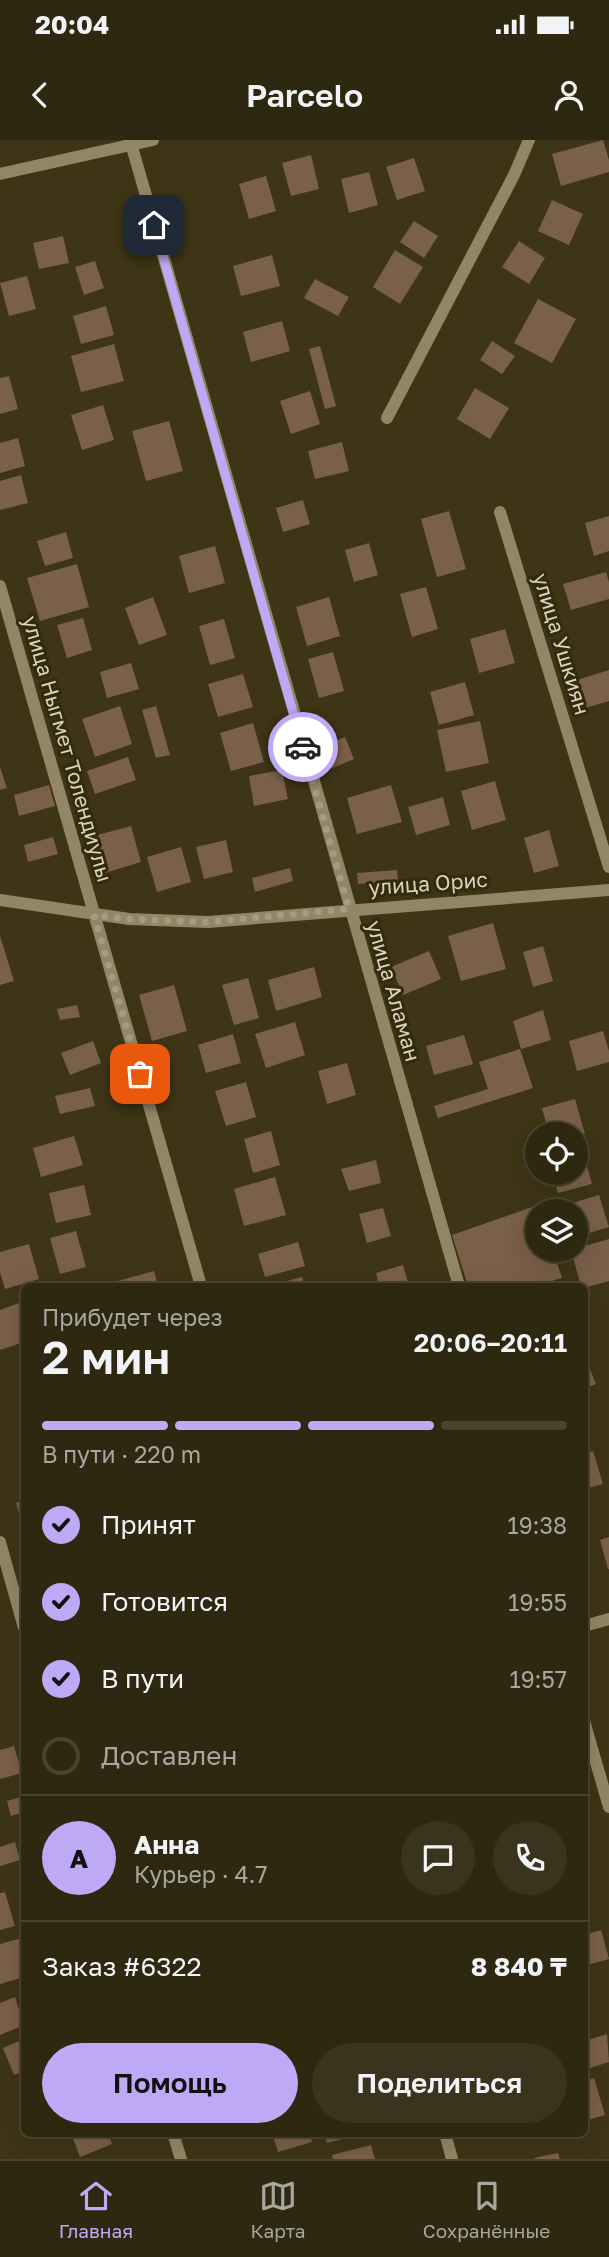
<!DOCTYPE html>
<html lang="ru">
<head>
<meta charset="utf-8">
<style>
	:root { --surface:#2e2810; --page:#3a341e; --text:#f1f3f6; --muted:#a7a69f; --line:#494430; --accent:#bda9f5 }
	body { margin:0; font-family:"Golos Text",sans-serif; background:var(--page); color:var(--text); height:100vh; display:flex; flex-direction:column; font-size:26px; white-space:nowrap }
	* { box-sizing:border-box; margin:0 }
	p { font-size:23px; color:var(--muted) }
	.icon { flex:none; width:38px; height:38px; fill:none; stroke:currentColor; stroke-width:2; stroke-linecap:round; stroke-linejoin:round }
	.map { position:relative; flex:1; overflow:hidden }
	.drawer { position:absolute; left:21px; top:1143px; width:567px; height:854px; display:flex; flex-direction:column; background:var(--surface); border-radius:10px; box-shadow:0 7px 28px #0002,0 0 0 2px var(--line) }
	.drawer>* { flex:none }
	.controls { position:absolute; left:525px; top:982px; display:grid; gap:14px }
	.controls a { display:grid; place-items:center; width:63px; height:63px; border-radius:50%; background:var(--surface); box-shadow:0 7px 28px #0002,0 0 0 2px var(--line); font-size:35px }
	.pin { position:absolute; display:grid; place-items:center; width:60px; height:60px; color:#fff; margin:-30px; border-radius:14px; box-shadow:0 4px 10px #0006 }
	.courier { position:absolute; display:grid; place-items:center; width:70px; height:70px; margin:-35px; border:5px solid #bda9f5; border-radius:50%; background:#fff; color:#222; box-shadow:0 2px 9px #0007 }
	.head em { font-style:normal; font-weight:600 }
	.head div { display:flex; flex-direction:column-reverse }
	.head { display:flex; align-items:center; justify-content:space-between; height:119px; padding:0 21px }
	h1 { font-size:46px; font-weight:600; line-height:52px }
	.bar { display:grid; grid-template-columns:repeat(4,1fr); gap:10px 7px; align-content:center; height:84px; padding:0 21px }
	.bar i { height:9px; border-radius:5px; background:var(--line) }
	.bar .selected { background:var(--accent) }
	.bar p { grid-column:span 4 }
	.line { display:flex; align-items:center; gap:18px; padding:0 21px; border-top:2px solid var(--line) }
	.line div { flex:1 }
	.round { display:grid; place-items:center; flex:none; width:74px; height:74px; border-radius:37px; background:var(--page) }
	ol { padding:0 21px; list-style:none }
	li { display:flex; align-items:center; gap:21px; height:77px }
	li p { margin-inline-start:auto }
	li .icon { padding:7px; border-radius:50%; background:var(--accent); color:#111; stroke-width:4 }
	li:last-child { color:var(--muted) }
	li i { width:38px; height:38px; border:4px solid var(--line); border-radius:50% }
	.button { display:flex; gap:14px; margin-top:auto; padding:14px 21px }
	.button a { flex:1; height:80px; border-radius:42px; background:var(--accent); color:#111; font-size:28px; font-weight:600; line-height:80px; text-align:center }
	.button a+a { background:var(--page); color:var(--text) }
	.status { display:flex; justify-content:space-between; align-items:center; height:49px; padding:0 35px; background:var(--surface); direction:ltr }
	.status svg { height:19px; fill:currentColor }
	header { display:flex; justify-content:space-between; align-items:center; height:91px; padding:0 21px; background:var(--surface); font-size:32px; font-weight:600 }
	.tabs { display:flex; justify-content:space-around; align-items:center; height:98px; border-top:2px solid var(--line); background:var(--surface); font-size:19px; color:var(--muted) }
	.tabs a { display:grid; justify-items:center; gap:4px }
	.tabs .selected { color:var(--accent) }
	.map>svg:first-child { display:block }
	.building { fill:#7a5f49 }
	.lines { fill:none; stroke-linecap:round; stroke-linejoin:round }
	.minor { stroke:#918766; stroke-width:12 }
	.done { stroke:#a29c85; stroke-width:7; stroke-dasharray:0 12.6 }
	.route { stroke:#bda9f5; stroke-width:9 }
	.labels { text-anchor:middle; stroke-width:6; stroke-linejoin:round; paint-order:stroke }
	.street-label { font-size:21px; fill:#d8d3c1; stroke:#332b0b }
</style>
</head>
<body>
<div class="status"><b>20:04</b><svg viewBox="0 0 49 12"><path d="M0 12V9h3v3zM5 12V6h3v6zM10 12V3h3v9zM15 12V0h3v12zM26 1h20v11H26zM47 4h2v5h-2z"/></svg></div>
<header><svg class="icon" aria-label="back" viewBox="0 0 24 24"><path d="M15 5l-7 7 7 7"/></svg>Parcelo<svg class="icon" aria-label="person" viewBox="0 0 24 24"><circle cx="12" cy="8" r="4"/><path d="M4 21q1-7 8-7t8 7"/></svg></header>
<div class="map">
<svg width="609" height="2019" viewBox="0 0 609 2019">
	<rect width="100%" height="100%" fill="#3e3516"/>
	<!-- building -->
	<path class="building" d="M603,0L609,20V32L561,46L552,14Z
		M311,15L319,49L291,56L282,23Z
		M414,18L425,51L397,60L386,27Z
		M369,32L378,65L349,73L341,39Z
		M266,36L276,71L249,79L239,44Z
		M552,60L583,74L569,105L538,91Z
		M414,81L438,96L424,118L400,102Z
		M63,96L69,123L39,129L33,103Z
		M519,101L545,118L529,144L502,127Z
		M395,110L423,127L400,164L373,147Z
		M272,115L280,146L241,156L233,126Z
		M95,121L104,148L84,155L75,127Z
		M27,136L36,169L9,176L0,143Z
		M315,139L349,157L338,176L304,158Z
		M538,159L576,179L552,223L514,203Z
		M106,166L114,195L81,204L73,176Z
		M282,181L290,211L251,222L243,192Z
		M492,201L515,216L502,234L480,220Z
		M114,204L124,241L81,252L71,216Z
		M320,206L336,266L325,269L309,209Z
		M9,236L18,269L0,274V238Z
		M475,248L509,268L490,299L457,279Z
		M310,251L320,284L291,294L280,261Z
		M103,265L114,300L82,310L71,275Z
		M169,281L183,331L146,341L132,291Z
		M18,298L25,326L0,333V303Z
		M342,302L349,331L315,339L308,311Z
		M21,335L28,363L0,370V341Z
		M303,360L310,384L283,392L276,368Z
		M449,371L466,429L437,437L421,379Z
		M609,376V411L594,416L585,383Z
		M66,392L73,418L45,426L37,401Z
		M369,403L378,435L354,442L345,410Z
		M215,406L225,443L189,453L179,416Z
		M77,424L89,467L40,481L27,438Z
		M606,432L609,442V459L571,470L563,444Z
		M426,447L438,489L412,497L400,454Z
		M153,457L167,495L139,505L125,468Z
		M329,457L340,496L307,506L296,467Z
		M83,478L92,510L67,518L57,485Z
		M224,479L235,518L210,525L199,486Z
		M505,489L515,523L479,533L470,499Z
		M333,512L344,551L319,558L308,519Z
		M131,523L139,549L107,558L100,532Z
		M609,530V561L585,568L577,540Z
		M243,534L253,567L218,577L208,544Z
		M465,542L474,575L439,585L430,552Z
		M120,566L132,604L95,617L82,579Z
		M156,566L170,615L156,618L142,570Z
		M480,581L489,623L446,632L437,590Z
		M253,583L264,622L231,631L220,593Z
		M345,597L354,619L330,629L321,607Z
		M128,617L136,640L95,654L87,631Z
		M0,627L7,648L0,650Z
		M282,630L288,659L254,666L249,636Z
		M495,641L506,680L472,690L461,651Z
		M49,645L55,666L19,676L14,655Z
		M391,645L402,682L357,694L347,658Z
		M443,657L450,685L416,695L408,667Z
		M131,686L141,722L105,733L94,696Z
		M549,690L559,726L534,733L524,698Z
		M53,697L58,714L28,722L24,705Z
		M226,700L233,732L204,739L196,707Z
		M181,707L191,742L157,752L147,717Z
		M290,728L293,741L255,752L252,738Z
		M397,730L398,741L358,744L357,733Z
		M493,783L506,829L461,841L448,796Z
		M0,796L14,841L0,845Z
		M543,806L553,841L533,847L523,812Z
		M429,811L441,839L403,855L391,827Z
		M314,827L322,857L276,871L268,840Z
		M248,838L259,878L234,885L222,845Z
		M174,845L187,891L152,901L139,855Z
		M77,865L80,877L60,880L57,869Z
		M543,870L551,900L521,909L513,881Z
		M295,882L305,915L266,928L255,894Z
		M603,891L609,911V922L577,931L569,901Z
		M233,894L241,923L206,933L198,905Z
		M464,895L473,924L434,935L426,906Z
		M93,901L101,923L70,935L61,913Z
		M520,909L533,948L438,978L434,966L488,949L479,922Z
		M347,923L356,955L327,964L318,931Z
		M246,942L256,977L226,986L215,951Z
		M90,948L95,966L60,974L55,956Z
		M575,959L585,994L576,996V994H549L542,968Z
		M271,991L280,1025L253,1033L244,999Z
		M74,996L83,1025L41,1037L33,1008Z
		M583,1012L592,1044L558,1053L552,1032H576V1014Z
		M376,1020L381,1043L349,1051L341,1029Z
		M275,1037L286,1075L244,1086L234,1049Z
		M84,1045L91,1075L56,1083L49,1053Z
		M599,1055L609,1087L576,1097V1071H560L559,1067Z
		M538,1065L540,1071H537V1110H553L562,1138L534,1146H468L452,1095Z
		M383,1068L391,1096L367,1103L359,1074Z
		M76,1091L86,1127L60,1134L50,1098Z
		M609,1099V1141L584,1148L581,1146L571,1110Z
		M298,1102L305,1126L265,1137L258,1114Z
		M29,1104L39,1139L5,1149L0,1132V1112Z
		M403,1125L409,1146H379L376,1133Z
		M154,1131L158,1146H115L114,1142Z
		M302,1137L304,1146H272V1145Z
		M22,1162L24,1169V1202L0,1210V1170Z
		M584,1214L596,1244L584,1249Z
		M593,1311L603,1344L584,1349V1314Z
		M24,1360V1390L16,1363Z
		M609,1397V1429H608L600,1400Z
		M14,1606L22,1633L0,1639V1610Z
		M24,1656V1672L11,1676L7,1661Z
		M15,1702L20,1720L0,1726V1707Z
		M5,1752L15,1786L0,1790V1753Z
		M601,1790L609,1819L584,1826V1795Z
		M22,1798L24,1809V1837L0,1844V1804Z
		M15,1857L24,1885L0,1895V1863Z
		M607,1894L609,1922L590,1928L584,1910V1901Z
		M24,1899V1931L14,1935L3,1908Z
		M594,1938L605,1975L584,1981V1941Z
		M71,1993H108L112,2004L80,2017Z
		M272,1993H310L312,2002L278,2012Z
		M324,1993H361V1994L327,2003Z
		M371,2005L375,2019H333L332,2015Z
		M558,2013L560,2019H535L534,2018Z"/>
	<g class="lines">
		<!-- minor -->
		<path class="minor" d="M130,0L459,1146
			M0,34L153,0
			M387,278L514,35L529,0
			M500,372L609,727
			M0,446L201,1146
			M0,760L129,779L208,782L609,750
			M0,1402L24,1488
			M584,1486L609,1479
			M584,1581L609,1667
			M173,1993L181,2019
			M445,1993L452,2019"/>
	</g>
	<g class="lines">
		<!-- done -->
		<path class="done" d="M140,934L94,775L129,779L208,782L349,769L303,607"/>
		<!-- route -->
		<path class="route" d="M154,85L303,607"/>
	</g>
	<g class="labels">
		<!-- street labels -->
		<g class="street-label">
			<text transform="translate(561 504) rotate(73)" y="7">улица Ушкиян</text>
			<text transform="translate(67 609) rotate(74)" y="7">улица Ныгмет Толендиулы</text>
			<text transform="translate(428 744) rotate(-4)" y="7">улица Орис</text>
			<text transform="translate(393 851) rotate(74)" y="7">улица Аламан</text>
		</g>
	</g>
</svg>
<div class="controls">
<a><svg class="icon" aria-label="locate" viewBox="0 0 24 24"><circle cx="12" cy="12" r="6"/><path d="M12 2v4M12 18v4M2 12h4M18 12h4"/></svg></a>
<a><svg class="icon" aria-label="layers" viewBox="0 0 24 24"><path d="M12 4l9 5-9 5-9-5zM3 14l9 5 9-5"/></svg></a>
</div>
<div class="pin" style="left:140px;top:934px;background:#ea580c"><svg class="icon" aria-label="bag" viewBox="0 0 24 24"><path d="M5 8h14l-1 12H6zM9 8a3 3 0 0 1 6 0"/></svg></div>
<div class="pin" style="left:154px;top:85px;background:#1f2937"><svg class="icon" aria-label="home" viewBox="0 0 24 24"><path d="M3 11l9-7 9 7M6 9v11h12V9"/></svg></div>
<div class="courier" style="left:303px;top:607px"><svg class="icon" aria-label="car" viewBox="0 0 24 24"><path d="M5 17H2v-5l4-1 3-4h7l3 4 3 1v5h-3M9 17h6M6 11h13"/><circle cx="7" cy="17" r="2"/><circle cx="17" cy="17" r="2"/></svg></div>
<section class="drawer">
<div class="head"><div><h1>2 мин</h1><p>Прибудет через</p></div><em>20:06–20:11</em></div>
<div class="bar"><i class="selected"></i><i class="selected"></i><i class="selected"></i><i></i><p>В пути · 220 m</p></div>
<ol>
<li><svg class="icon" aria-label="check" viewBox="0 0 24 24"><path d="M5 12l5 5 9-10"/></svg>Принят<p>19:38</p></li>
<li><svg class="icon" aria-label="check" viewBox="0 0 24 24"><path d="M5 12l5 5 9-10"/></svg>Готовится<p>19:55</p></li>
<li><svg class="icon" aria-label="check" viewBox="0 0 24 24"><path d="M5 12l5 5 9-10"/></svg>В пути<p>19:57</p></li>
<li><i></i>Доставлен</li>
</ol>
<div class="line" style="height:126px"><b class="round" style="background:var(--accent);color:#111">А</b><div><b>Анна</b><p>Курьер · 4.7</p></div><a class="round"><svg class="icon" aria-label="chat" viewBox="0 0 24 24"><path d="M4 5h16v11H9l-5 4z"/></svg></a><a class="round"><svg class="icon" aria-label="phone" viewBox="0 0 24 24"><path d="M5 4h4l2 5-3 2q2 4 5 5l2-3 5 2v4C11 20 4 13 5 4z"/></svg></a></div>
<div class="line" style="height:91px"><div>Заказ #6322</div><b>8 840 ₸</b></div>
<div class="button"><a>Помощь</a><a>Поделиться</a></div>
</section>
</div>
<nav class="tabs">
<a class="selected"><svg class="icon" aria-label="home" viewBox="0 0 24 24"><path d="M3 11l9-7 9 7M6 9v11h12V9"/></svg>Главная</a>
<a><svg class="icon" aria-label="map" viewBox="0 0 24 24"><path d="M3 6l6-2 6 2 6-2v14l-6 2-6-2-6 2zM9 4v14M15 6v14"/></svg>Карта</a>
<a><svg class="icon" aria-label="saved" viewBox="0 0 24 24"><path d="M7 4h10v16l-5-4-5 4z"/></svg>Сохранённые</a>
</nav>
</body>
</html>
